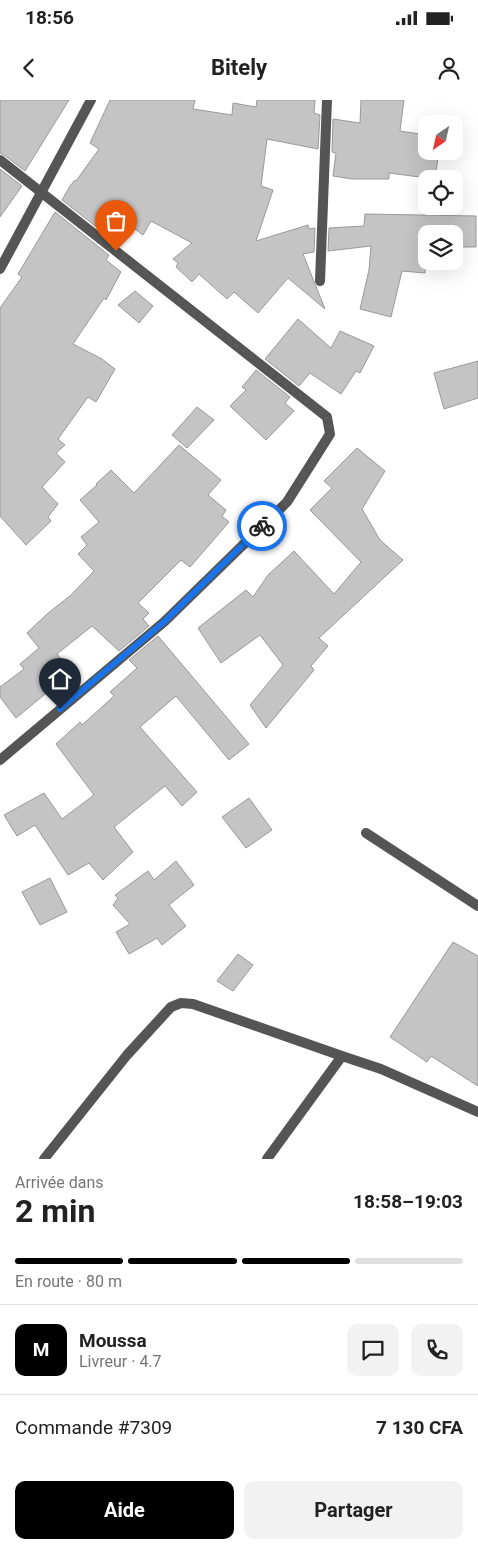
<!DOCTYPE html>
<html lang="fr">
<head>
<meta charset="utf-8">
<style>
	:root { --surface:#fff; --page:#f2f2f2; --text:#222; --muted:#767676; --line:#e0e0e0; --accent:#000 }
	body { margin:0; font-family:Roboto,sans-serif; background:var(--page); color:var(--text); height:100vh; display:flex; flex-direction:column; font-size:19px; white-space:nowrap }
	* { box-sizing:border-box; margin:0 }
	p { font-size:16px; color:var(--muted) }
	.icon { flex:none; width:28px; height:28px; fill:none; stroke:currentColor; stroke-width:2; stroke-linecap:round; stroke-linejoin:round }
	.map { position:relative; height:1059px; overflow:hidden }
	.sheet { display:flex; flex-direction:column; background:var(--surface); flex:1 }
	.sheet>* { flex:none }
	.needle { width:32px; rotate:214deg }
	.controls { position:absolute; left:418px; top:15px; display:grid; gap:10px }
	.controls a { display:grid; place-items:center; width:45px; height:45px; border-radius:10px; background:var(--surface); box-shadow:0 5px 20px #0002; font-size:25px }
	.pin { position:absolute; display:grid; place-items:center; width:42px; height:42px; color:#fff; margin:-51px -21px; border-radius:50% 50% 50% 0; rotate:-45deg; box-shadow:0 0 5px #0007 }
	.pin .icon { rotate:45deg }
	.courier { position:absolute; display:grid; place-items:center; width:50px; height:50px; margin:-25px; border:4px solid #1a73e8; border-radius:50%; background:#fff; color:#222; box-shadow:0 1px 6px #0007 }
	.summary em { font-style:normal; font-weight:700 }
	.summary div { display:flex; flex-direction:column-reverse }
	.summary { display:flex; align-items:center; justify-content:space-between; height:85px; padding:0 15px }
	h1 { font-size:32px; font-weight:700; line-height:38px }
	.bar { display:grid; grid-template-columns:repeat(4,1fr); gap:8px 5px; align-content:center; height:60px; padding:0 15px }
	.bar i { height:6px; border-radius:4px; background:var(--line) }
	.bar .selected { background:var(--accent) }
	.bar p { grid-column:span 4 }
	.line { display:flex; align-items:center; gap:12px; padding:0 15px; border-top:1px solid var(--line) }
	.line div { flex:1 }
	.round { display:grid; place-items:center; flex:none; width:52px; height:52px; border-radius:10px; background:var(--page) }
	.button { display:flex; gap:10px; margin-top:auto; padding:10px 15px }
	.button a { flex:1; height:58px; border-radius:10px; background:var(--accent); color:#fff; font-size:20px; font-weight:700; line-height:58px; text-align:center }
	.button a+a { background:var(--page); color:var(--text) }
	.status { display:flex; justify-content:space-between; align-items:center; height:35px; padding:0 25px; background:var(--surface); direction:ltr }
	.status svg { height:14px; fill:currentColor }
	header { display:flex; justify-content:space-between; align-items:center; height:65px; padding:0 15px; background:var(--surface); font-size:22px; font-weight:700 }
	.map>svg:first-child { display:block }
	.building { fill:#c4c4c4; stroke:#999 }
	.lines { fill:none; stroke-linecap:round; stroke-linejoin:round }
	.street { stroke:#555; stroke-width:10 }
	.done { stroke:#595959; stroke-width:5; stroke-dasharray:0 9 }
	.route { stroke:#1a73e8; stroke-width:6 }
</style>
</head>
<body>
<div class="status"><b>18:56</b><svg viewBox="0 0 49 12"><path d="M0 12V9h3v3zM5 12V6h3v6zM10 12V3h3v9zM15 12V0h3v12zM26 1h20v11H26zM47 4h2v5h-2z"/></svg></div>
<header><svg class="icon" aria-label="back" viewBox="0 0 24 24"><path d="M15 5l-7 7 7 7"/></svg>Bitely<svg class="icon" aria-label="person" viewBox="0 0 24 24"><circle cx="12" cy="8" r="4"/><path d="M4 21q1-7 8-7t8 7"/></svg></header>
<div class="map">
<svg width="478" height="1059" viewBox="0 0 478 1059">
	<rect width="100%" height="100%" fill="#fff"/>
	<!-- building -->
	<path class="building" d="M0,0H69L25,71L4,55L0,53Z
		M110,0H195L193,9L232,15L233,3L256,7L257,0H315L314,13L320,15L318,49L267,39L261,86L273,90L256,141L308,125L309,129L315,128L314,152L303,154L325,209L288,178L258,213L234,192L227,199L199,174L192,182L176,167L178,163L173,159L192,143L151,121L143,135L128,124L117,143L62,100L70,86L75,80L76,81L99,49L90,43Z
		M361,0H404L400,31L426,35V51H439L435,79L389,73V79H352L333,76L336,53L332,52L333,19L360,23Z
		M0,69L22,86L0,117Z
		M55,112L109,155L106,160L121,172L106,200L104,198L73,244L102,259L115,269L96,302L88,297L58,339L65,345L56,353L65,362L42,387L58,404L48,417L51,421L26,445L0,416V208L22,177L18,174Z
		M365,114L476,116V147H454V134H426L425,173L402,171L391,217L360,209L369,170L371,146L328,151L329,128L364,126Z
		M135,191L153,206L139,223L118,205Z
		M298,219L331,248L340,231L374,246L360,273L356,271L341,294L310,273L299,286L265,259Z
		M478,261V298L444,309L434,273Z
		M256,270L290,297L285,303L294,311L266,340L230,306L246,290L242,287Z
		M197,307L214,320L187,348L172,335Z
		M179,345L221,380L208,395L226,410L222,416L229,422L190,467L181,460L138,503L149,513L143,519L149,526L119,551L92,526L57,554L72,572L16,618L0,597V587L24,569L20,564L39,548L27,533L47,514L71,495L94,471L78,454L87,445L81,437L99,422L80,400L97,385L96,384L111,370L134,393Z
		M357,348L385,371L362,409L380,440L403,460L319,538L328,546L311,566L314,570L266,628L250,605L283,565L260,535L221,563L198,528L246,490L253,497L268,475L294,451L334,494L361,462L310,410L332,388L324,381Z
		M158,536L249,644L229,660L176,596L140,627L197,692L182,706L165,686L114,727L133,752L103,780L89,763L68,775L35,725L17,736L4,715L44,693L62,719L94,695L56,644L80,622L82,625L114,596L110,592L137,568L129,560Z
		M249,698L272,730L246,748L222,717Z
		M176,761L194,785L169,805L186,826L162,845L157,838L129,854L116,832L130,824L113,805L118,798L115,795L148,771L154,780Z
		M50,778L67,812L40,825L22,792Z
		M453,842L478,856V986L431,956L427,962L390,937Z
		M238,854L253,865L233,891L217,881Z"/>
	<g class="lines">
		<!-- street -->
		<path class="street" d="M0,60L327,317L330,334L287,402L164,522L0,660
			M0,169L91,0
			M320,181L327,0
			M366,733L478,806
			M44,1059L127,955L171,907L181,903L193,904L342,956
			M267,1059L342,956L381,969L478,1012"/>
	</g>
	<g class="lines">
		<!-- done -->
		<path class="done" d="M116,151L327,316L330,334L296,389L287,402L262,426"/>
		<!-- route -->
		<path class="route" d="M60,609L164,522L262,426"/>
	</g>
</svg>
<div class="controls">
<a><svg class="needle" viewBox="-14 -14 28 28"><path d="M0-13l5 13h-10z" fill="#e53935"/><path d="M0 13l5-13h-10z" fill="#767676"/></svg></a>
<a><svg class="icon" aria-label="locate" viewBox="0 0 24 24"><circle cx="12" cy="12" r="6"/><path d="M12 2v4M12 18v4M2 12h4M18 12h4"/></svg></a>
<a><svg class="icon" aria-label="layers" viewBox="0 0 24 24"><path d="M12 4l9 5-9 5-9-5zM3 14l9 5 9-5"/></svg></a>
</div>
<div class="pin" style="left:116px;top:151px;background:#ea580c"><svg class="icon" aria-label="bag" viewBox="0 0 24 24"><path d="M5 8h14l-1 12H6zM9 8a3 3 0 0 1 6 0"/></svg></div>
<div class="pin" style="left:60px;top:609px;background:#1f2937"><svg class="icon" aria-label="home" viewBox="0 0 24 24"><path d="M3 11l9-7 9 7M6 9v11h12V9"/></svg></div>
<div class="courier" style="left:262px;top:426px"><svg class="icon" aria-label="bike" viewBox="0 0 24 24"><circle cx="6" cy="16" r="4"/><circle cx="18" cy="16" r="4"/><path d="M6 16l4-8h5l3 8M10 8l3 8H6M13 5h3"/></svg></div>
</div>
<section class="sheet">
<div class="summary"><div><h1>2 min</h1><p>Arrivée dans</p></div><em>18:58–19:03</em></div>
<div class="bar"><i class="selected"></i><i class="selected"></i><i class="selected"></i><i></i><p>En route · 80 m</p></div>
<div class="line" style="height:90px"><b class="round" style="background:var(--accent);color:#fff">M</b><div><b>Moussa</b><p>Livreur · 4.7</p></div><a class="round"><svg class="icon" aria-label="chat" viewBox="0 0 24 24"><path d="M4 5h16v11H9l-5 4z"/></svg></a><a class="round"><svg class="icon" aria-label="phone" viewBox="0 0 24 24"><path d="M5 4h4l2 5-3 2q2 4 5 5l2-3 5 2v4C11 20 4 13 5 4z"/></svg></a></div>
<div class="line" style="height:65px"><div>Commande #7309</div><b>7 130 CFA</b></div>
<div class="button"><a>Aide</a><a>Partager</a></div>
</section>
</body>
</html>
